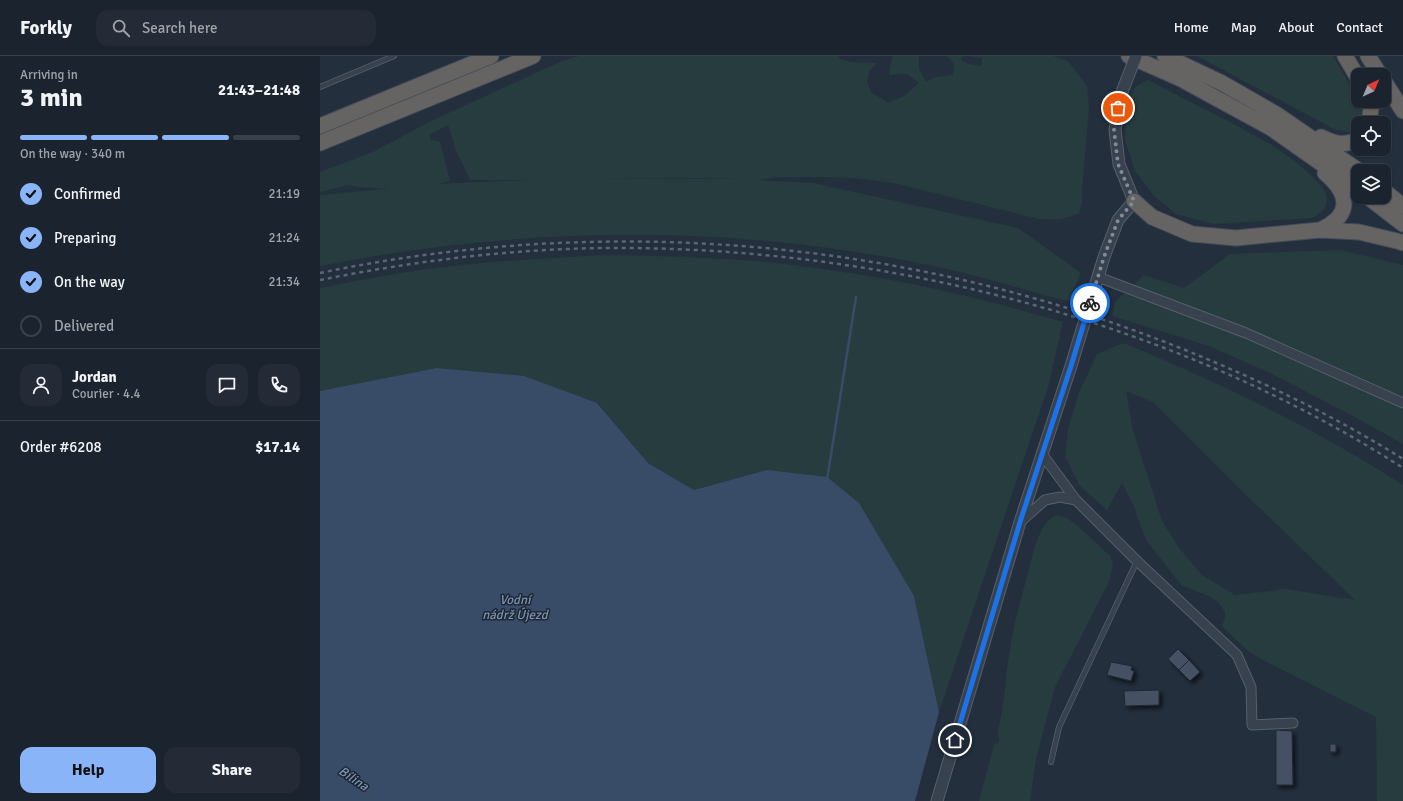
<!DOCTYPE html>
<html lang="en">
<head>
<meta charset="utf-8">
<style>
	:root { --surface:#1b232e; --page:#242b36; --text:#f1f3f6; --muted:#a0a4aa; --line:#39404a; --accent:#8ab4f8 }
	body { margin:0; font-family:Signika,sans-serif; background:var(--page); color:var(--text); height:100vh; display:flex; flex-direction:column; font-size:15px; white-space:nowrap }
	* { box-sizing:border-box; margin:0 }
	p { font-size:13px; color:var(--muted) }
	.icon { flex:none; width:22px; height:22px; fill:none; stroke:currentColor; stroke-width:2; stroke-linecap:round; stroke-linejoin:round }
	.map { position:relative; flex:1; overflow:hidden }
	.drawer { display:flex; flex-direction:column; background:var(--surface); width:320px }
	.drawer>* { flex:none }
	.needle { width:26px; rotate:44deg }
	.fabs { position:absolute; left:1031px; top:12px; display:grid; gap:8px }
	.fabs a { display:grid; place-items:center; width:40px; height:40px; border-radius:8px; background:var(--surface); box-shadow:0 1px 3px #0004,0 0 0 1px var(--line); font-size:20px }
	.pin { position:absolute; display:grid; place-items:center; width:34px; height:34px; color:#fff; margin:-17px; border:2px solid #fff; border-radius:50%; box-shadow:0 1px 4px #0007 }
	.courier { position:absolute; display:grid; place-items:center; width:40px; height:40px; margin:-20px; border:3px solid #1a73e8; border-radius:50%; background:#fff; color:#222; box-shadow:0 1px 5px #0007 }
	.overview em { font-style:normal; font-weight:800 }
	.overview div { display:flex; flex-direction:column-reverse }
	.overview { display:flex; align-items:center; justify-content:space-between; height:68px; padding:0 20px }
	h1 { font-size:26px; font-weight:800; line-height:30px }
	.bar { display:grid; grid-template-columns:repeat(4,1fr); gap:6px 4px; align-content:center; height:48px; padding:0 20px }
	.bar i { height:5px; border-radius:3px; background:var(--line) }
	.bar .on { background:var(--accent) }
	.bar p { grid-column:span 4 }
	.line { display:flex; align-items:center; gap:10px; padding:0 20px; border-top:1px solid var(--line) }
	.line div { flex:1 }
	.round { display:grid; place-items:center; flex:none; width:42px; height:42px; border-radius:12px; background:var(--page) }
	ol { padding:0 20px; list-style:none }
	li { display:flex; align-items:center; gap:12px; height:44px }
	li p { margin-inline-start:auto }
	li .icon { padding:4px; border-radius:50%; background:var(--accent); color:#111; stroke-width:4 }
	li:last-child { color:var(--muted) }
	li i { width:22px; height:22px; border:2px solid var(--line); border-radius:50% }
	.button { display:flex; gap:8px; margin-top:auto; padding:8px 20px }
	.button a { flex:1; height:46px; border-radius:12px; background:var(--accent); color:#111; font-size:16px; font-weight:800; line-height:46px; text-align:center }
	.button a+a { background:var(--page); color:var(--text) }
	header { display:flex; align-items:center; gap:24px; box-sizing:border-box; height:56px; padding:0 20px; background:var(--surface); border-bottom:1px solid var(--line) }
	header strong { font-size:19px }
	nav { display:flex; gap:22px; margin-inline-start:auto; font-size:14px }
	.search { width:280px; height:36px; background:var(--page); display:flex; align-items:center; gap:10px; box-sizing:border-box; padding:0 14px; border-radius:12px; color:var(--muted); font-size:15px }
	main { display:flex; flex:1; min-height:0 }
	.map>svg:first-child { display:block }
	.green { fill:#263c3f; fill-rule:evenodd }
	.water { fill:#394c67 }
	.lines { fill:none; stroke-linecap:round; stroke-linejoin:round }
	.stream { stroke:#394c67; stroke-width:2.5 }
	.building { fill:#455162; stroke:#1f2835; filter:url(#shadow) }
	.service-casing { stroke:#565f6c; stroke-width:6 }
	.minor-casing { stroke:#565f6c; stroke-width:11 }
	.tertiary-casing { stroke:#565f6c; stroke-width:13 }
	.trunk-casing { stroke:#434c59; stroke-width:17 }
	.service { stroke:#38414e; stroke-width:4.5 }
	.minor { stroke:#38414e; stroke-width:9 }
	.tertiary { stroke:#38414e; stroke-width:11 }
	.trunk { stroke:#656462; stroke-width:15 }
	.rail { stroke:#5a6575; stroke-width:2.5; stroke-dasharray:4 4; stroke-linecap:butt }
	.tertiary-bridge-casing { stroke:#565f6c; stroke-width:13; stroke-linecap:butt }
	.tertiary-bridge { stroke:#38414e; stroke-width:11 }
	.done { stroke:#828b98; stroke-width:4; stroke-dasharray:0 7.2 }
	.route { stroke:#1a73e8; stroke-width:5 }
	.labels { text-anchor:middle; stroke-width:3; stroke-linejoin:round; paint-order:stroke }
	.water-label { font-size:13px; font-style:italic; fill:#7c92b1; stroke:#1d2633 }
</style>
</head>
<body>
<header>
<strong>Forkly</strong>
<div class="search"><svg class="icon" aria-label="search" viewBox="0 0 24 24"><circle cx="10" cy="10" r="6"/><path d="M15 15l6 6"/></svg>Search here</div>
<nav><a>Home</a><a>Map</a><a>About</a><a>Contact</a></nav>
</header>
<main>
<section class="drawer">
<div class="overview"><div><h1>3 min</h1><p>Arriving in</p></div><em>21:43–21:48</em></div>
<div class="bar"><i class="on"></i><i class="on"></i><i class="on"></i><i></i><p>On the way · 340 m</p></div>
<ol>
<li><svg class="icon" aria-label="check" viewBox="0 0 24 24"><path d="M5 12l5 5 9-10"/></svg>Confirmed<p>21:19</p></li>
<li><svg class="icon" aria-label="check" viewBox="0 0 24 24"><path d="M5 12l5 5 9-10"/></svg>Preparing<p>21:24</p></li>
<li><svg class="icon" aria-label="check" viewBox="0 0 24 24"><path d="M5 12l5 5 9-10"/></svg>On the way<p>21:34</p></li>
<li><i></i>Delivered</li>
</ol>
<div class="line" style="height:72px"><a class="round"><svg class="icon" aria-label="person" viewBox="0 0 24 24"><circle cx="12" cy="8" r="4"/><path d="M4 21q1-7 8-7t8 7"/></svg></a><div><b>Jordan</b><p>Courier · 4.4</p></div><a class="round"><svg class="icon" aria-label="chat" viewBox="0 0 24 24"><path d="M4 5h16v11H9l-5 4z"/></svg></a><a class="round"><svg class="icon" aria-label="phone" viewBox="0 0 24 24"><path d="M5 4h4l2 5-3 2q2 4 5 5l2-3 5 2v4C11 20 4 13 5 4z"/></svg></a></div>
<div class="line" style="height:52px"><div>Order #6208</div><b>$17.14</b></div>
<div class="button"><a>Help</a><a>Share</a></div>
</section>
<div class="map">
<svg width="1083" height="745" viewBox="0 0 1083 745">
	<defs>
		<filter id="shadow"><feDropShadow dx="3" dy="3" stdDeviation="2" flood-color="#0009"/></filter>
	</defs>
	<rect width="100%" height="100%" fill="#242f3e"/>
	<!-- green -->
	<path class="green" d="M259,0H518L520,3L531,6L557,7L550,14L547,25L551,36L567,46L568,47L584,40L599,27L587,18L569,19L572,0H599V13L606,26L616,21L633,19L634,8L627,0H643L641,4L648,8L662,10V2L648,0H733L748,5L767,30L769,51L762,135V147L759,157C745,164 734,164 719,163L574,127L535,122L503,121H456L439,124L493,127L698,172L761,217L749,246C704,233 659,220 613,210C411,167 202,170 0,210V139L68,133L37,131L28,129L0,136V116L53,96L111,65L242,5ZM128,69L137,97L150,124H209L116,128L130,125L120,86L111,84L109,79ZM379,122L419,123H276Z
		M877,0H1013L1043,51L1039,65L1030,76L1016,74Z
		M828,24C868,45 910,65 950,88C962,95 1003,125 1006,138C1009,151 1002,156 993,162L893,168L856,158L834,140L815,115L805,84L807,49L815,31Z
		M1020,194L1083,209V388L1033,360L952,318L889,290L792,260L795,246L824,219L864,232L910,198Z
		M285,199C353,200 421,202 488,211C576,222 658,241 743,266L728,331L619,656L594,540L447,414L374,434L328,407L277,347L0,335V232C44,223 88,215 133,210C183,204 234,202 285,199Z
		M803,287C900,327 995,372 1083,429V745H1057L1056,661L941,603L929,596L902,570L905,562V556L899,547L889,540L861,529L827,485L817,461L815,452L802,427L787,454L760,430L745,400L748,374L758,339L777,298ZM806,335L833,346L924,437L1035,544L966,533L915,539L882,519L859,492L842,465L812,371Z
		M738,459L747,462L758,470L790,500L793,509L789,526L735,631L716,703L710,745H659L674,689L679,686V682L677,678C685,650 685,621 690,593C694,566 702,539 709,513C713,497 716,481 726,467C729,463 733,460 738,459Z"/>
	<!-- water -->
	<path class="water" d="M117,312L204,320L277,347L328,407L374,434L447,414L507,421L539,447L594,540L619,656L595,745H0V335Z"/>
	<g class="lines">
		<!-- stream -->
		<path class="stream" d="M507,424L536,241"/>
	</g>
	<!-- building -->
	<path class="building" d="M858,593L869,604L859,614L848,603Z
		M869,604L880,616L870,625L859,614Z
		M791,606L812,610L811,614L814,615L811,625L787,619Z
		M839,634V649L805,650L804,635Z
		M956,674L972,675L973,729H956Z
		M1010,688H1016V696H1010Z"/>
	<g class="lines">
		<!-- service casing -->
		<g class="service-casing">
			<path id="service" d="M0,31L74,0
				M731,706L739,671L817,505"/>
		</g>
		<!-- minor casing -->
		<g class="minor-casing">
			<path id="minor" d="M778,221L926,277L1083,347
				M756,444L817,505L917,599L931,631L932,669L973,667
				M700,466L725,444L740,441L756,444L722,398"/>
		</g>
		<!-- tertiary casing -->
		<g class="tertiary-casing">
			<path id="tertiary" d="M617,745L700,466L751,310L784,201L798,164L814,145L799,108L795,74L800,41"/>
		</g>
		<!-- trunk casing -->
		<g class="trunk-casing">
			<path id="trunk" d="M809,0L861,23L951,72L1038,133
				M845,0L902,27L956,58L1039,115
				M1025,0L1038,22
				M1048,0L1060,19
				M1064,25L1083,55
				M1049,67L1051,52L1050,45
				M0,70L171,0
				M1001,81C1016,88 1022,90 1038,84
				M0,87L213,0
				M1064,135L1083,150
				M1048,141L1083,168
				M814,145L832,161L872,178L916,182L1000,174L1039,176L1077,185L1083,187
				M1000,174C1031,160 1031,139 1005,117"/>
		</g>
		<!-- service -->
		<use href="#service" class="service"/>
		<!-- minor -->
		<use href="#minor" class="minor"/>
		<!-- tertiary -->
		<use href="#tertiary" class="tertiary"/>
		<!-- trunk -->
		<use href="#trunk" class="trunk"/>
		<!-- rail -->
		<path class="rail" d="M0,217C296,155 608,185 887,303C954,331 1021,364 1083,403
			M0,224C94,205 190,193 286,192C560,190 852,263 1083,412"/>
		<!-- tertiary-bridge casing -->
		<g class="tertiary-bridge-casing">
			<path id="tertiary-bridge" d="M800,41L816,0"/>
		</g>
		<!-- tertiary-bridge -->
		<use href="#tertiary-bridge" class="tertiary-bridge"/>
	</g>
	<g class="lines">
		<!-- done -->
		<path class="done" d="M770,247L784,201L798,164L814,145L798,108L794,74L798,52"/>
		<!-- route -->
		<path class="route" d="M635,684L700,466L751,310L770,247"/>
	</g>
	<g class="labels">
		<!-- water labels -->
		<g class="water-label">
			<text x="195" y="548">Vodní<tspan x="195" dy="15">nádrž Újezd</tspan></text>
			<text transform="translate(34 722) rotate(34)" y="5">Bílina</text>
		</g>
	</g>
</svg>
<div class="fabs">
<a><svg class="needle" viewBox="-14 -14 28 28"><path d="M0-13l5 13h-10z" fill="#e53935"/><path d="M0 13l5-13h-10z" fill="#a0a4aa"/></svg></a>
<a><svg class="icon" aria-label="locate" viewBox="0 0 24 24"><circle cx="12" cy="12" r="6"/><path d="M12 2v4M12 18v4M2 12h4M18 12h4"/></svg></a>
<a><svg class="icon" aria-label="layers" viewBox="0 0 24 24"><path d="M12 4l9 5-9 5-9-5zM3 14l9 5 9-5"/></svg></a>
</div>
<div class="pin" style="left:798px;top:52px;background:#ea580c"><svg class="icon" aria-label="bag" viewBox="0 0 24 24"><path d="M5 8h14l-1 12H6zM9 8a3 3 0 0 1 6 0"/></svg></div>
<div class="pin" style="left:635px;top:684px;background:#1f2937"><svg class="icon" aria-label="home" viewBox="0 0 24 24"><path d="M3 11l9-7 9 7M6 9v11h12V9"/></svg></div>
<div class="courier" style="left:770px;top:247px"><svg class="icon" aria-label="bike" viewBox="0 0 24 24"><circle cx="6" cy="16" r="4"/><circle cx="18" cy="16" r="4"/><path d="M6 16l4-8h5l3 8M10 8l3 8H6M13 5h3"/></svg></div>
</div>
</main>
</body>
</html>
